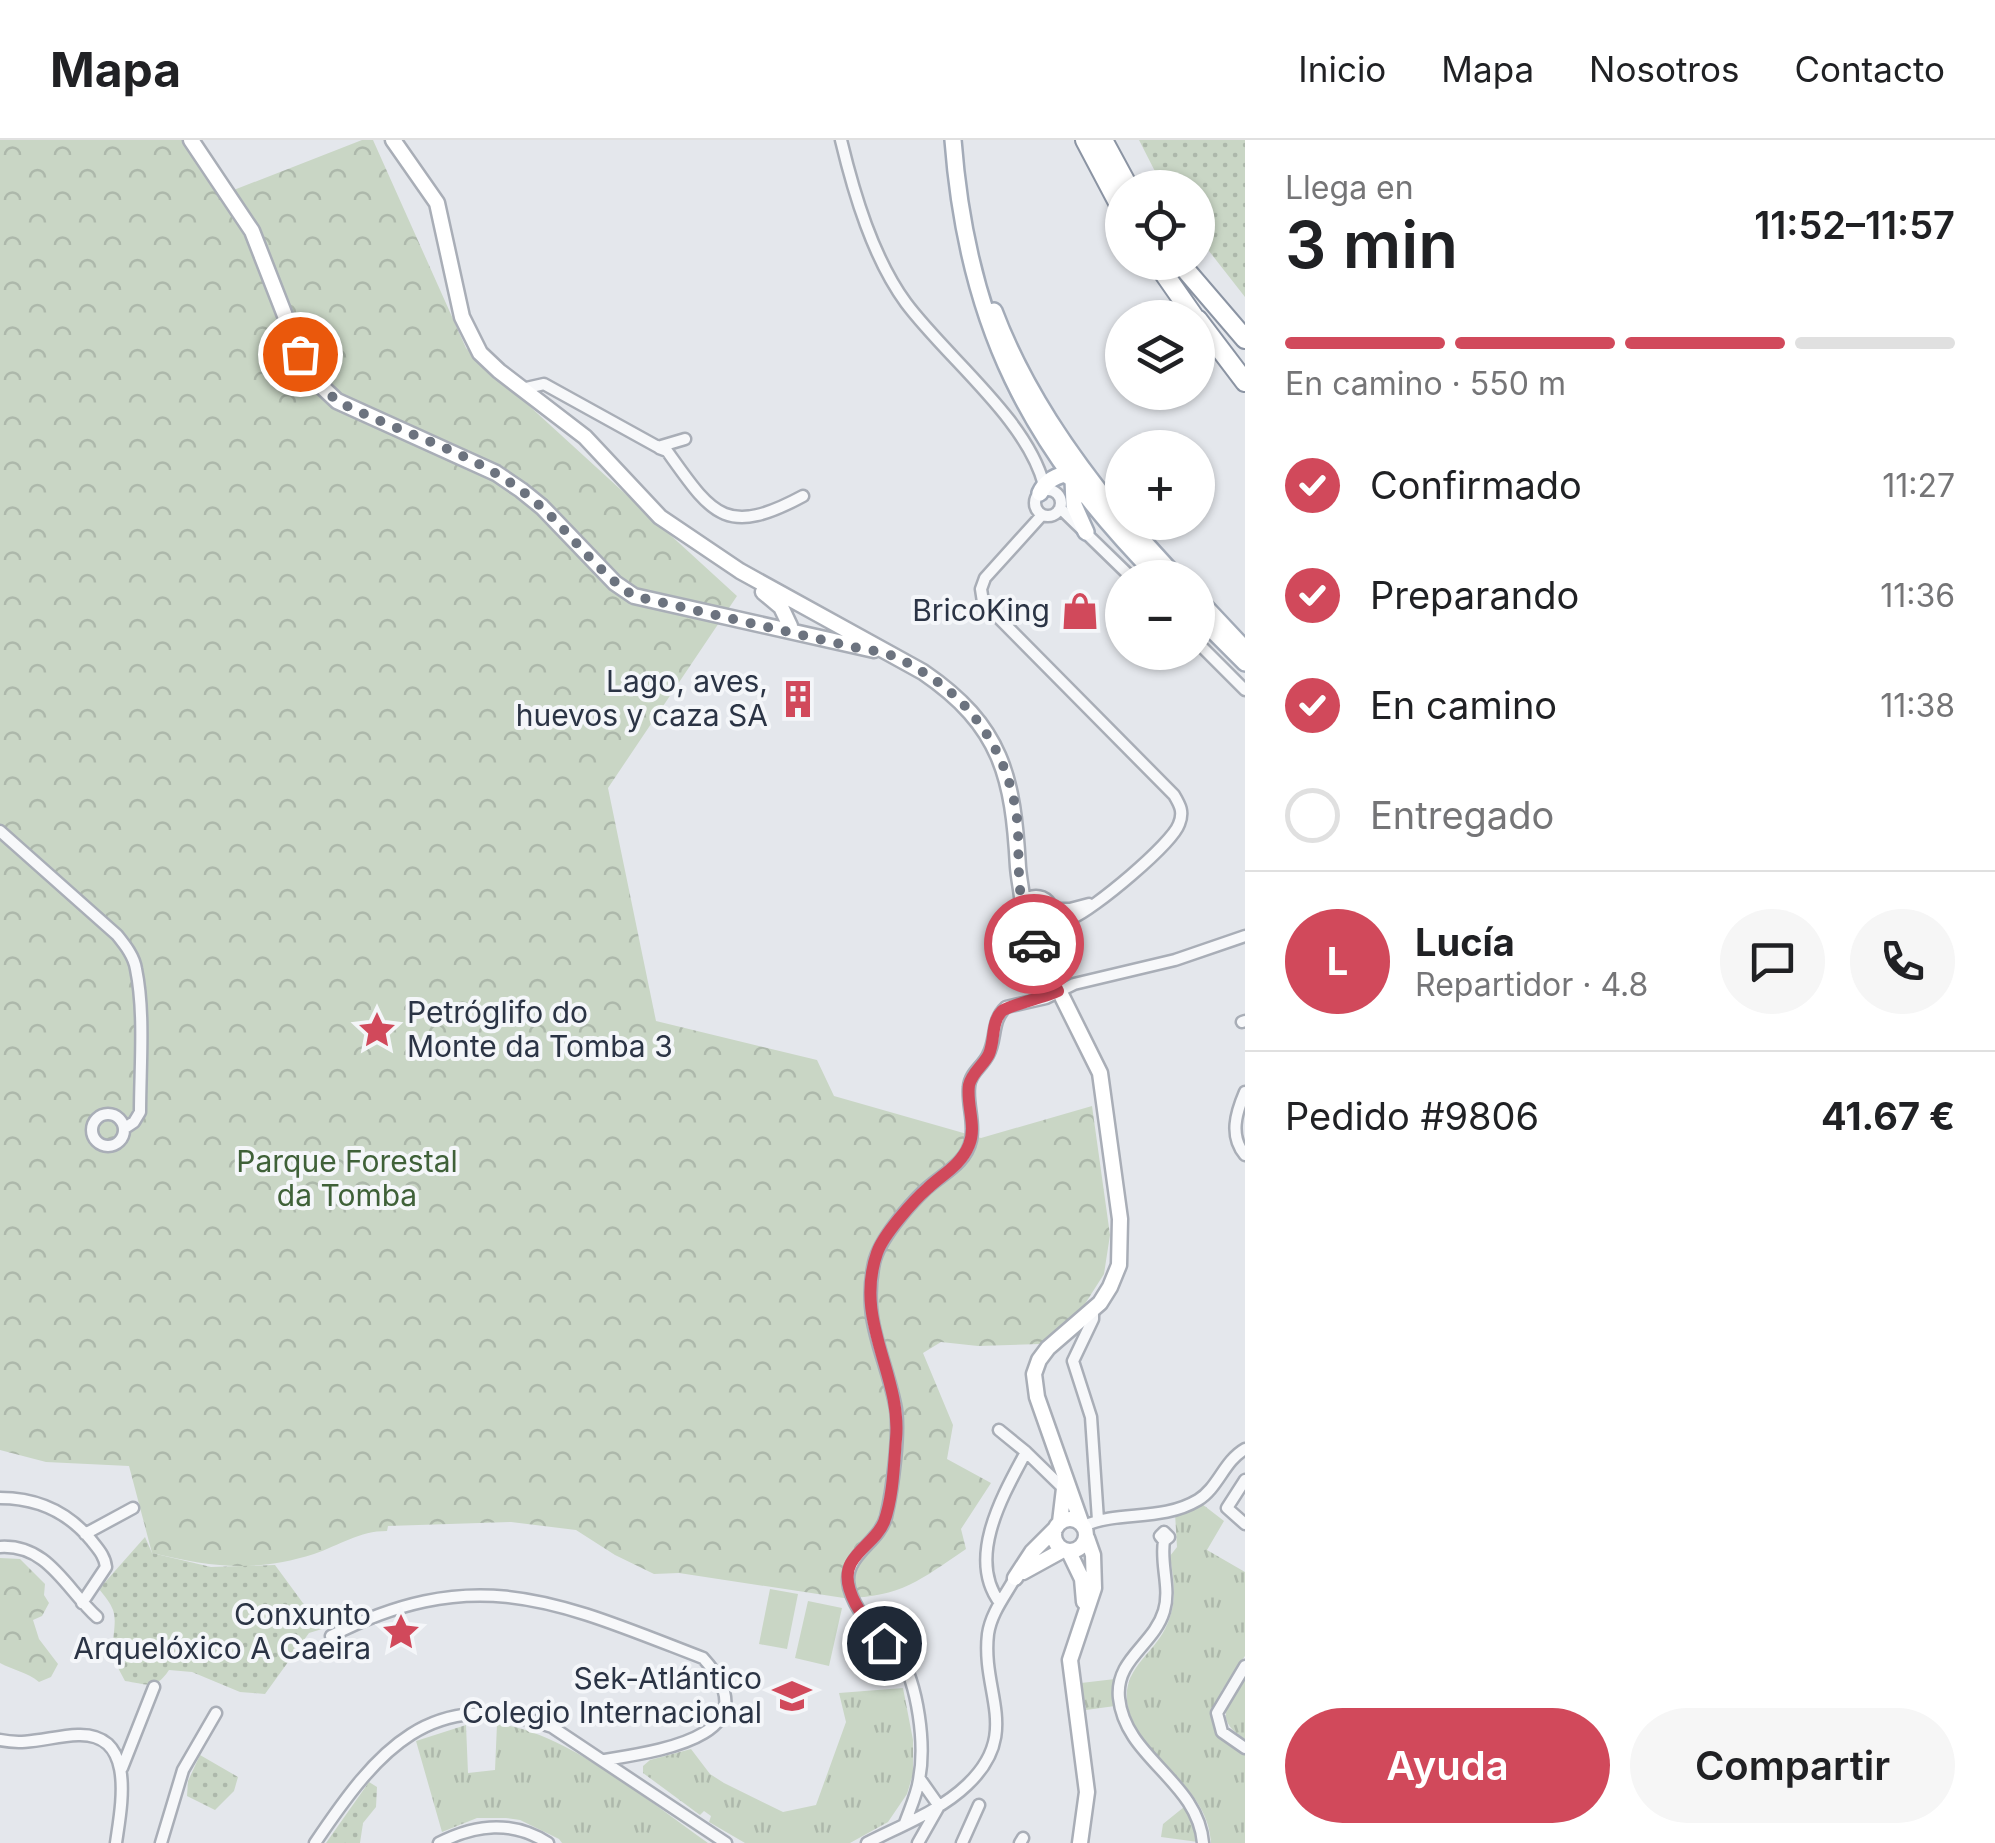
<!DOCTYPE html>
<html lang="es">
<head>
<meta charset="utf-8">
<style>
	:root { --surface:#fff; --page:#f6f6f6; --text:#202124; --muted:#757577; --line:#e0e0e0; --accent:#d1495b }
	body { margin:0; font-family:Inter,sans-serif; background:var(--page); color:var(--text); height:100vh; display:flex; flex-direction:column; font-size:38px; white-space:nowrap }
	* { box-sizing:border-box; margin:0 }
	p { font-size:32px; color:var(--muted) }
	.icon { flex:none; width:55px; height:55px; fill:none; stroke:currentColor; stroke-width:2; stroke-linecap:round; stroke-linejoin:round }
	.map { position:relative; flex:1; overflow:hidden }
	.side { display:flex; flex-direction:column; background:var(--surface); width:750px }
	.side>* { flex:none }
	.buttons { position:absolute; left:1105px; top:30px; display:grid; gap:20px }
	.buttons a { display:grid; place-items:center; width:110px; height:110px; border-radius:50%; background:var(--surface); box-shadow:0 2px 8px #0004; font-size:50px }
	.pin { position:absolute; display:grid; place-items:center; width:85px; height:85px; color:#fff; margin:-42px; border:5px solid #fff; border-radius:50%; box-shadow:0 2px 10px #0007 }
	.courier { position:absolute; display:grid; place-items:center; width:100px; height:100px; margin:-50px; border:8px solid #d1495b; border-radius:50%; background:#fff; color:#222; box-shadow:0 2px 12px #0007 }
	.head em { font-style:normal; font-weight:600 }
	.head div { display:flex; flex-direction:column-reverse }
	.head { display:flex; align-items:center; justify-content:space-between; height:170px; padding:0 40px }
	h1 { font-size:65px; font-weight:600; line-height:75px }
	.bar { display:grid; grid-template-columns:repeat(4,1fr); gap:15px 10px; align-content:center; height:120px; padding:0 40px }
	.bar i { height:12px; border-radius:8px; background:var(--line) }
	.bar .on { background:var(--accent) }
	.bar p { grid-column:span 4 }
	.line { display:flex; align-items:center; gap:25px; padding:0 40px; border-top:2px solid var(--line) }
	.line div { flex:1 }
	.round { display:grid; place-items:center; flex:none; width:105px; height:105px; border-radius:52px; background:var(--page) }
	ol { padding:0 40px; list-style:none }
	li { display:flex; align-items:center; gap:30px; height:110px }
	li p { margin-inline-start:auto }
	li .icon { padding:10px; border-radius:50%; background:var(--accent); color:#fff; stroke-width:4 }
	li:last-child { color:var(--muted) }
	li i { width:55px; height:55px; border:5px solid var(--line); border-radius:50% }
	.cta { display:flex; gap:20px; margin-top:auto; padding:20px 40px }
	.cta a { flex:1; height:115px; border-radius:60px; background:var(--accent); color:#fff; font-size:40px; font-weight:600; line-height:115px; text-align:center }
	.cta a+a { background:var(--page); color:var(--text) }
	header { display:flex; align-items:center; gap:60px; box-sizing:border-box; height:140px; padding:0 50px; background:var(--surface); border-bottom:2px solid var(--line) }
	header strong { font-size:48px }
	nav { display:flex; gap:55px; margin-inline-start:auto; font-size:35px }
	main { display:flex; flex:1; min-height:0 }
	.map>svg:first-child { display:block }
	.grass { fill:url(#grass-tufts) }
	.forest { fill:url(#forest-crowns) }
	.park { fill:url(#park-dots) }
	.pitch { fill:#c9d6c5 }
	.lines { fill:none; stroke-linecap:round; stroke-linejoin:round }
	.street-casing { stroke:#a9aeb7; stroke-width:15 }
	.secondary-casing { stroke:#a9aeb7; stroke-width:19 }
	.primary-casing { stroke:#a3abb8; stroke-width:20 }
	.highway-casing { stroke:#8b94a3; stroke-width:22 }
	.street { stroke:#f7f8fa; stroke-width:10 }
	.secondary { stroke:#fff; stroke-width:14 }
	.primary { stroke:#fff; stroke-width:15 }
	.highway { stroke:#fff; stroke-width:18 }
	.done { stroke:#6c737f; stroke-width:10; stroke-dasharray:0 18 }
	.route { stroke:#d1495b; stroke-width:12 }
	.labels { text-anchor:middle; stroke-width:8; stroke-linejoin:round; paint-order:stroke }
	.poi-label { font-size:30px; fill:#2b3445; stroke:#f4f6f9; text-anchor:end }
	.park-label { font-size:30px; fill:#3f6138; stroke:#f4f6f9 }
</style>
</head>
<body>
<header>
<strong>Mapa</strong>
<nav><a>Inicio</a><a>Mapa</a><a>Nosotros</a><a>Contacto</a></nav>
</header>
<main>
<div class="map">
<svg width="1245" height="1703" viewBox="0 0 1245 1703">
	<defs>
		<pattern id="grass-tufts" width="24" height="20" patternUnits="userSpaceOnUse" patternTransform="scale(2.5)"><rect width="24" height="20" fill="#c9d6c5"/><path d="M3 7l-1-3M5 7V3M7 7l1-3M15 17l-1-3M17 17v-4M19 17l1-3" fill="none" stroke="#adb8ab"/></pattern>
		<pattern id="forest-crowns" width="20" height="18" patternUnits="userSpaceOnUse" patternTransform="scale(2.5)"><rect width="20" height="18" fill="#c9d6c5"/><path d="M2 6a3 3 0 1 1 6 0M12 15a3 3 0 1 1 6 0" fill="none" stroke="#adb8ab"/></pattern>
		<pattern id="park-dots" width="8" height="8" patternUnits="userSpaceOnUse" patternTransform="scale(2.5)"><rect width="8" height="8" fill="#c9d6c5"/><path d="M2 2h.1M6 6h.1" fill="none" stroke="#adb8ab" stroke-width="1.8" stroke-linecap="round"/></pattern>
	</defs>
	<rect width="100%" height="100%" fill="#e4e7ec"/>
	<!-- grass -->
	<path class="grass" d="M1202,1364L1224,1381L1207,1410L1245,1432V1516L1222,1550L1212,1573L1218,1594L1245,1615V1703H1211C1208,1642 1133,1615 1127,1561C1124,1528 1152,1515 1165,1489C1178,1463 1174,1443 1170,1416L1177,1407L1175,1373Z
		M1115,1539V1566L1086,1570L1081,1543Z
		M1245,1539V1599C1212,1579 1228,1564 1245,1539Z
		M903,1548L913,1600V1634L907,1654L888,1682L850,1703H745L709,1682L711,1676L704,1671L700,1675L643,1633V1626L650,1620L691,1609L710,1634L724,1643L783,1672L816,1665L846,1582L839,1553Z
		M497,1584C564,1590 652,1664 708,1703H562L559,1699L520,1680L506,1678H477L442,1692L416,1601L466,1585L468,1633L495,1630Z
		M1184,1667L1194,1684L1198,1702L1161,1697L1163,1684Z"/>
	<!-- forest -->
	<path class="forest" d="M0,0H184L221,55L362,0H373L466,208L737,456L608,648L656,881L817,920L834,956L981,998L1092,966L1110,1095L1104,1134L1083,1167L1040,1204L978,1206L941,1202L923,1213L953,1285L947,1319L991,1343L961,1389L966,1409C920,1440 902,1457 844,1458L679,1433L654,1434L615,1415L576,1390L511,1382L388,1386L387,1391C359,1391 340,1405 314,1414C253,1433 212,1427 152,1413L129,1326L46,1322L0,1310Z
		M0,1418L20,1419L45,1444L44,1455L49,1463L42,1476L33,1480L39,1499L58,1524L51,1537L39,1542C27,1532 13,1530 0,1523Z"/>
	<!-- park -->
	<path class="park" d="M1139,0H1245V157L1198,97V48L1163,47Z
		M145,1397L152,1413L211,1427L275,1425L322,1489L309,1493L265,1554L240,1552L192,1532L169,1530C155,1551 147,1544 125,1541L117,1526L122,1508L113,1502C116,1473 117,1471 99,1449Z
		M200,1615L238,1637L234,1651L215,1670L187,1656L188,1641Z
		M369,1642L377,1647L376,1667L363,1683L360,1703H326Z"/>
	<!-- pitch -->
	<path class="pitch" d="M770,1449L798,1454L787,1509L759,1504Z
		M808,1461L842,1468L829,1526L795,1518Z"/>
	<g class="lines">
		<!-- street casing -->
		<g class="street-casing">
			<path id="street" d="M841,0C854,54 873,118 906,163C947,218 1027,279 1044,345
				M522,249L544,244L658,307L685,299
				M659,308L667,311C712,374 725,398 803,356
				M1035 363a13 13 0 1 1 26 0a13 13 0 1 1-26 0Z
				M1060,368L1132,438
				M1042,375L985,438L981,449L983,462L1174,655C1180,665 1184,672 1179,684C1172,704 1093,770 1072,778C1064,781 1057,781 1049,780
				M1198,503L1245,550
				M0,691L117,795C125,805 134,816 136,829C145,873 140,927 140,972L134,982L125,988
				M1051,769H1070L1089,764
				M1242,882L1245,881
				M1245,952C1236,973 1229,996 1245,1015
				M92 990a16 16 0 1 1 32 0a16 16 0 1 1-32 0Z
				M1093,1169V1179L1073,1221L1091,1277L1098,1380
				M999,1290L1026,1312
				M1245,1340L1227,1368L1245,1384
				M0,1358C37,1358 67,1371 91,1400C98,1409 105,1416 106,1427L82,1463
				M1084,1386C1119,1370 1161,1382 1198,1360C1218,1348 1224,1321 1245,1309
				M1164,1392L1169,1397L1164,1401L1160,1396Z
				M85,1394L133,1368
				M1164,1401C1160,1424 1171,1448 1164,1471C1154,1505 1115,1519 1119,1558C1125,1618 1198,1641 1203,1703
				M0,1407C48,1404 66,1449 97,1477
				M1000,1463C966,1418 1003,1355 1026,1312L1065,1350
				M331,1496C478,1421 560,1463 703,1518C774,1596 658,1611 605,1620
				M1245,1526L1217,1573L1222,1592L1245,1608
				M0,1600C28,1606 51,1596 78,1595C137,1593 121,1667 116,1703
				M122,1628L154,1547
				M905,1683C910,1669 917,1654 919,1640C926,1604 918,1545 899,1514C894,1507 887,1505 881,1499C868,1486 849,1459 848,1441C847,1414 879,1402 886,1377C892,1352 901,1289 895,1264C884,1211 862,1181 874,1123C879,1100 908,1066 926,1049C942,1034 966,1024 971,1000C975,983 967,964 969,947C970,933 982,927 988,915C997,899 991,881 1006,867L1046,858L1074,844L1175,820L1245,796
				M161,1703L183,1630L216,1573
				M315,1703C377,1611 430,1544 552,1587L726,1703
				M439,1703C476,1684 512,1680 548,1703
				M867,1703C900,1686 940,1671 967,1645C1022,1593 981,1553 988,1494C991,1473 1005,1456 1015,1438
				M918,1703L939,1666L920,1639
				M962,1703L979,1665
				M1020,1703L1023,1698"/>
		</g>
		<!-- secondary casing -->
		<g class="secondary-casing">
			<path id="secondary" d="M191,0L252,91L300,214L320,245L337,261L496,333L521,350L542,367L615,443L634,456L874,510
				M393,0L437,63L462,177L480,213L499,231L585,297L660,377L740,431L923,532C1002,586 1013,637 1018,727C1019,740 1022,752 1023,766
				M763,452L781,467L790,486
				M1021 773a15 15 0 1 1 30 0a15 15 0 1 1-30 0Z
				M1025,782L1100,933L1120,1079L1119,1125L1110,1147L1100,1163L1048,1208L1039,1220L1034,1234L1037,1257L1081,1382
				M1054 1395a16 16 0 1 1 32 0a16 16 0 1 1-32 0Z
				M1060,1382L1065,1340
				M1069,1412L1082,1439L1084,1462
				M1023,1432L1063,1410
				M1015,1438L1032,1412L1055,1389
				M1080,1703L1087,1652L1070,1520L1094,1448L1093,1415L1087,1398"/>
		</g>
		<!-- primary casing -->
		<g class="primary-casing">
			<path id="primary" d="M953,0C967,185 1029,306 1159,438
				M994,171C1023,248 1070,316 1122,379
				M1073,339L1074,365L1086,392
				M1040,353C1045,342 1053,337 1065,334L1072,339
				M1126,382L1177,438
				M1198,459L1245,509
				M1198,476L1245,523"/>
		</g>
		<!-- highway casing -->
		<g class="highway-casing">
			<path id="highway" d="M1085,0L1122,70
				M1103,0L1129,48
				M1156,122L1195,178
				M1179,122L1245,199
				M1198,180L1245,242"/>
		</g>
		<!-- street -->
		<use href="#street" class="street"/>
		<!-- secondary -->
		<use href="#secondary" class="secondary"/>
		<!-- primary -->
		<use href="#primary" class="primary"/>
		<!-- highway -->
		<use href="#highway" class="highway"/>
	</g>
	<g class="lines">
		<!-- done -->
		<path class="done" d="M300,214L320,245L337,261C397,292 468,310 522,351C564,382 591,428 634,456L866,510C891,511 914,526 935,540C984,574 1015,632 1018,691C1019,730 1017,769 1034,804"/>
		<!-- route -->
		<path class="route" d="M884,1503C869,1485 837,1448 851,1423C860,1407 877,1399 884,1382C893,1358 894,1324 896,1299C902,1235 853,1181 877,1113C883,1095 913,1061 928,1048C943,1034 961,1025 969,1005C977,986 966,965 969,945C972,932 984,925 989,914C995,900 991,882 1002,871C1007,866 1046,857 1058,851L1034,804"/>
	</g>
	<!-- icons -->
	<defs>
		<g id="shop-bare" transform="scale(3)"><path d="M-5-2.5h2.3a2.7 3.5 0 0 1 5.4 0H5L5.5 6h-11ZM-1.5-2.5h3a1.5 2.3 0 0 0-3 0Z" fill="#d1495b" stroke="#f4f6f9" stroke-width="2.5" paint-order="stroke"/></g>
		<g id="building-bare" transform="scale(3)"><path d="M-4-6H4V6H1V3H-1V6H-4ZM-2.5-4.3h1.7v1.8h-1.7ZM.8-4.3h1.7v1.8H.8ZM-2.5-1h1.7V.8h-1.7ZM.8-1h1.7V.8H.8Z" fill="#d1495b" stroke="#f4f6f9" stroke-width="2.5" paint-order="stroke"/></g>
		<g id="sight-bare" transform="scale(3)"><path d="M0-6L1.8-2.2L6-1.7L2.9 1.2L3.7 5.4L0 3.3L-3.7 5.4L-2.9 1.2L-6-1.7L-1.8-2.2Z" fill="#d1495b" stroke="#f4f6f9" stroke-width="2.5" paint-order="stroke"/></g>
		<g id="school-bare" transform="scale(3)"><path d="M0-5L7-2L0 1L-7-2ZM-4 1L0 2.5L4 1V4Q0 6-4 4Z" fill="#d1495b" stroke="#f4f6f9" stroke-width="2.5" paint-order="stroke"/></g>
	</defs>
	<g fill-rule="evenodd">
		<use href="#shop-bare" x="1080" y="471"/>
		<use href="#building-bare" x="798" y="559"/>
		<use href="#sight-bare" x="377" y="890"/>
		<use href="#sight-bare" x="401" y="1492"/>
		<use href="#school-bare" x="792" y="1556"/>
	</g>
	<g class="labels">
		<!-- poi labels -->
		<g class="poi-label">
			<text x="1050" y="481">BricoKing</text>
			<text x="768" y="552">Lago, aves,<tspan x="768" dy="34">huevos y caza SA</tspan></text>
			<text x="407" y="883" text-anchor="start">Petróglifo do<tspan x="407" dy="34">Monte da Tomba 3</tspan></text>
			<text x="371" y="1485">Conxunto<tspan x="371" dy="34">Arquelóxico A Caeira</tspan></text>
			<text x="762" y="1549">Sek-Atlántico<tspan x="762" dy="34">Colegio Internacional</tspan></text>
		</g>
		<!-- park labels -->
		<g class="park-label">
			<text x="347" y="1032">Parque Forestal<tspan x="347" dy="34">da Tomba</tspan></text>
		</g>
	</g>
</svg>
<div class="buttons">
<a><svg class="icon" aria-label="locate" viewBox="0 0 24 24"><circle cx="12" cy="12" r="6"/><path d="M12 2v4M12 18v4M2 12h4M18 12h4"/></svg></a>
<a><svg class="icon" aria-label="layers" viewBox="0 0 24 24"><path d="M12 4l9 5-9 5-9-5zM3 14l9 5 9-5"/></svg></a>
<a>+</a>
<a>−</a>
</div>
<div class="pin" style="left:300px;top:214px;background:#ea580c"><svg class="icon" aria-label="bag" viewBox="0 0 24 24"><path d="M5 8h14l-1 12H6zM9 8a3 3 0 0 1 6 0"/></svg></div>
<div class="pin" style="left:884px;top:1503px;background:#1f2937"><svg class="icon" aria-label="home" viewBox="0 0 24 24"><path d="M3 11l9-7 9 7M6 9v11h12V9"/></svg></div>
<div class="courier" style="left:1034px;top:804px"><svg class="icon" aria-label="car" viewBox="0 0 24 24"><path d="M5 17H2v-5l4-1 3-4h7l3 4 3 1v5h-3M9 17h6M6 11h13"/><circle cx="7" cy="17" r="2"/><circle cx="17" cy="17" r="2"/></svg></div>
</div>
<section class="side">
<div class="head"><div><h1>3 min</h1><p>Llega en</p></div><em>11:52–11:57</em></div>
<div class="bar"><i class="on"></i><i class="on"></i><i class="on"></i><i></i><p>En camino · 550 m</p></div>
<ol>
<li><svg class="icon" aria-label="check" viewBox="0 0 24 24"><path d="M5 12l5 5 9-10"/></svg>Confirmado<p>11:27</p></li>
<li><svg class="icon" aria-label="check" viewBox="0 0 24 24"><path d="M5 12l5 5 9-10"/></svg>Preparando<p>11:36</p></li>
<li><svg class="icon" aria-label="check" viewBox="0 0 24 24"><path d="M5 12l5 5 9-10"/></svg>En camino<p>11:38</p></li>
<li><i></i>Entregado</li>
</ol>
<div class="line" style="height:180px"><b class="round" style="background:var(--accent);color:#fff">L</b><div><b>Lucía</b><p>Repartidor · 4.8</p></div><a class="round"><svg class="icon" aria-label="chat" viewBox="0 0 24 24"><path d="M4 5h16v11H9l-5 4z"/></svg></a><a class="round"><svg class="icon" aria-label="phone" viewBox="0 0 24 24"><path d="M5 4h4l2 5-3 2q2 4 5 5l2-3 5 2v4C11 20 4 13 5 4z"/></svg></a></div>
<div class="line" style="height:130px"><div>Pedido #9806</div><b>41.67 €</b></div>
<div class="cta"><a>Ayuda</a><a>Compartir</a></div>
</section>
</main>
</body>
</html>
